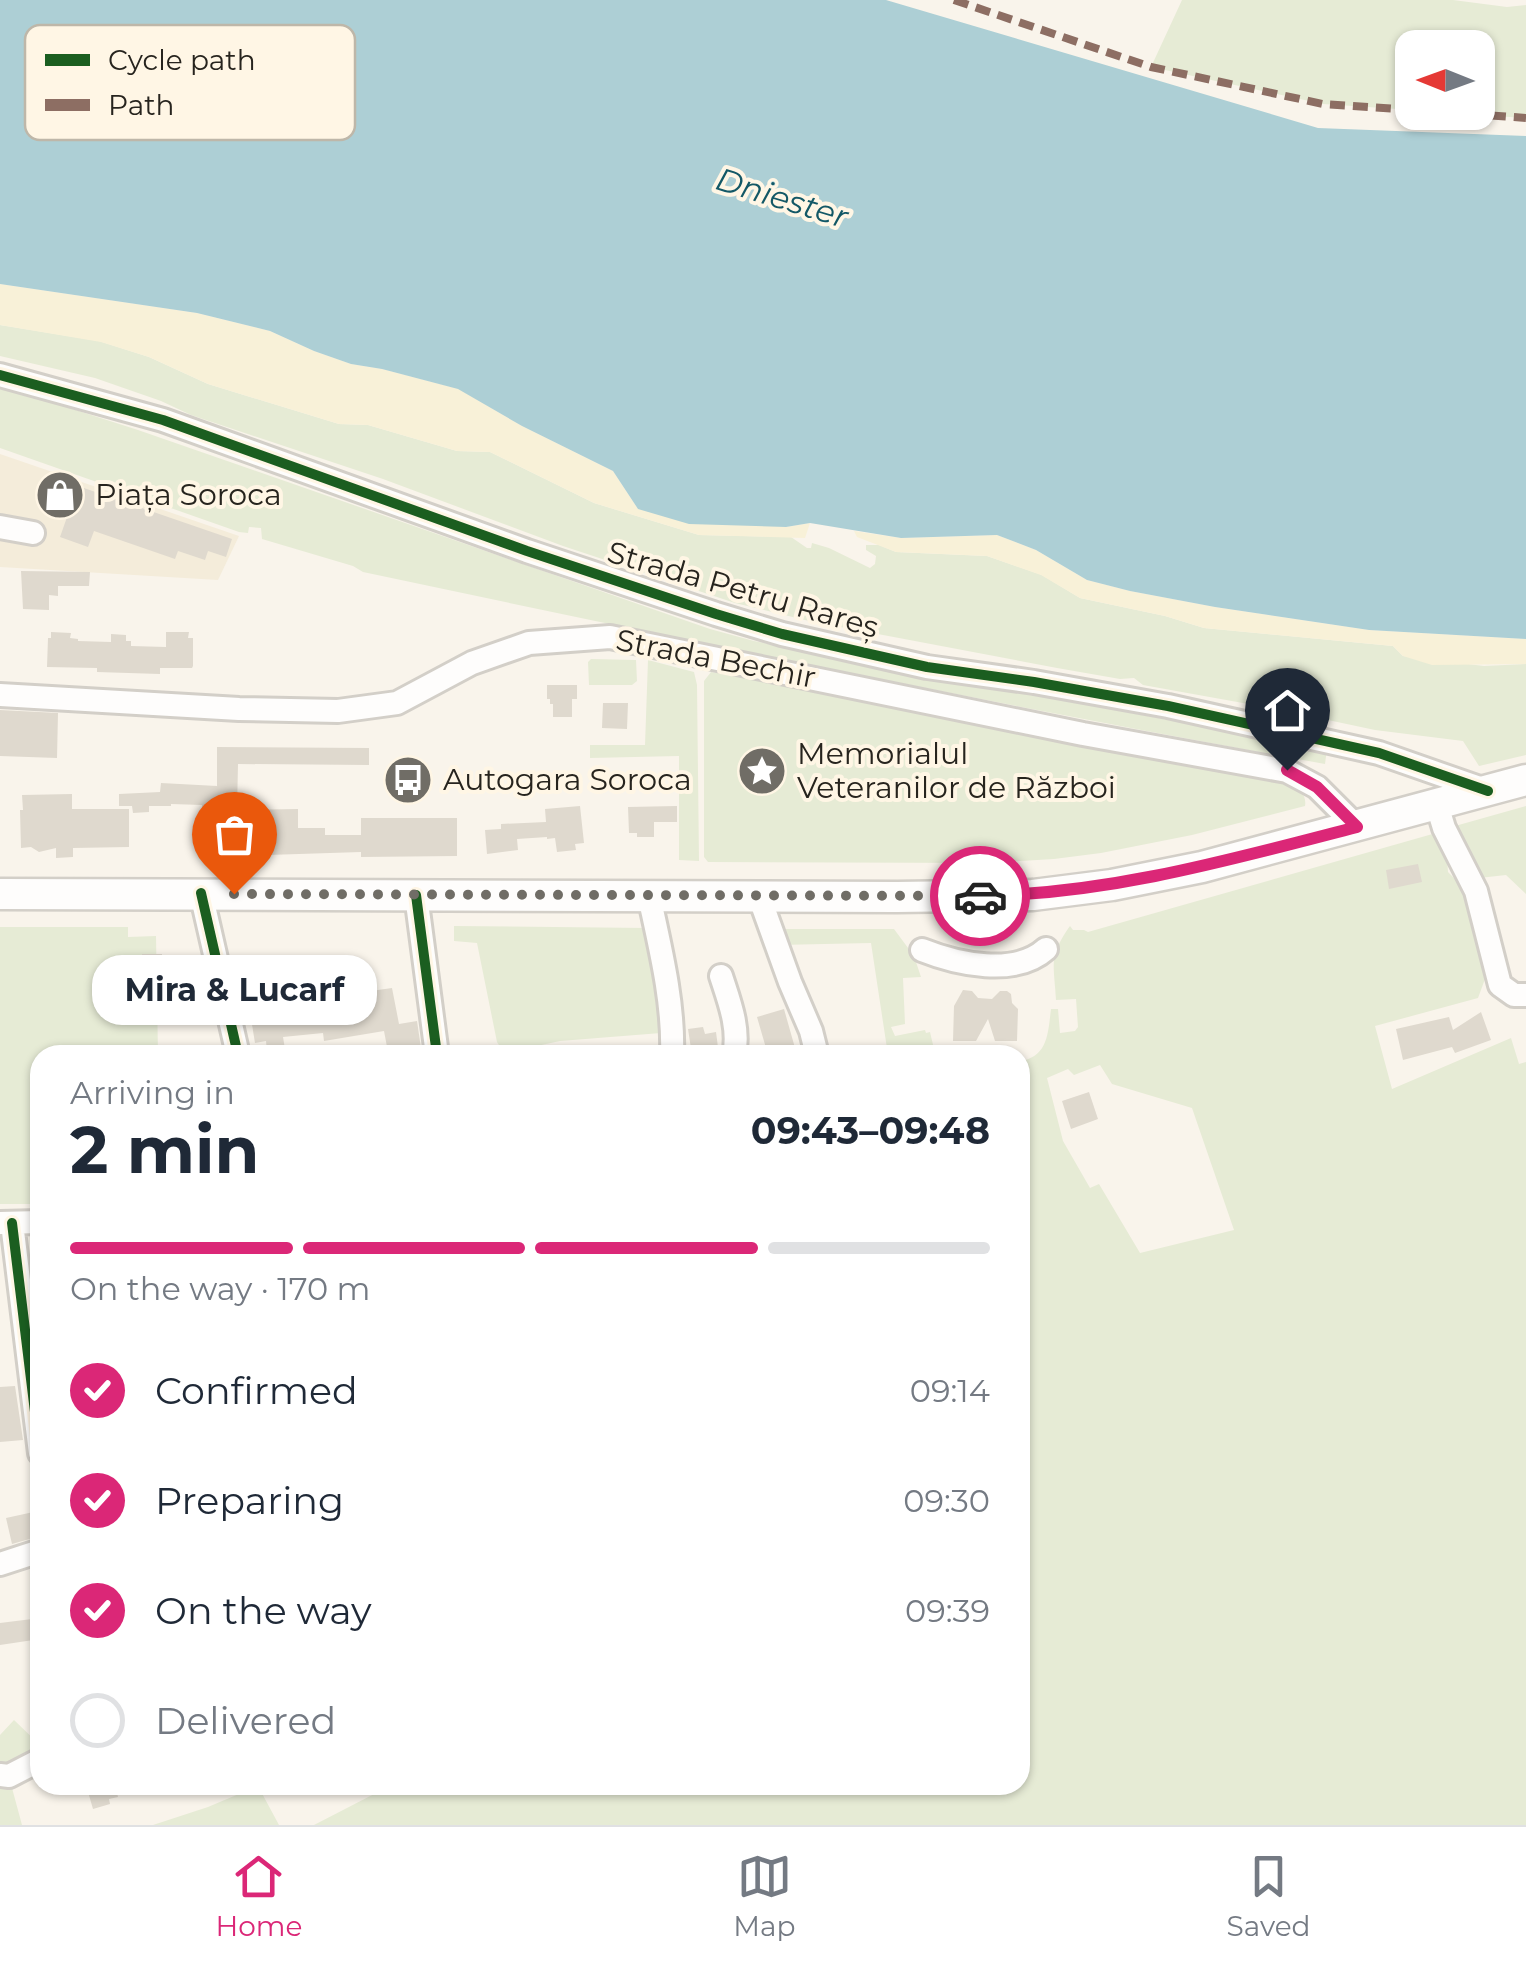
<!DOCTYPE html>
<html lang="en">
<head>
<meta charset="utf-8">
<style>
	:root { --surface:#fff; --page:#f2f2f3; --text:#1f2937; --muted:#747a83; --line:#e0e1e3; --accent:#db2777 }
	body { margin:0; font-family:Montserrat,sans-serif; background:var(--page); color:var(--text); height:100vh; display:flex; flex-direction:column; font-size:38px; white-space:nowrap }
	* { box-sizing:border-box; margin:0 }
	p { font-size:32px; color:var(--muted) }
	.icon { flex:none; width:55px; height:55px; fill:none; stroke:currentColor; stroke-width:2; stroke-linecap:round; stroke-linejoin:round }
	.map { position:relative; flex:1; overflow:hidden }
	.drawer { position:absolute; left:30px; top:1045px; width:1000px; height:750px; display:flex; flex-direction:column; background:var(--surface); border-radius:30px; box-shadow:0 2px 8px #0004 }
	.drawer>* { flex:none }
	.needle { width:65px; rotate:271deg }
	.controls { position:absolute; left:1395px; top:30px; display:grid; gap:20px }
	.controls a { display:grid; place-items:center; width:100px; height:100px; border-radius:20px; background:var(--surface); box-shadow:0 2px 8px #0004; font-size:50px }
	.pin { position:absolute; display:grid; place-items:center; width:85px; height:85px; color:#fff; margin:-102px -42px; border-radius:50% 50% 50% 0; rotate:-45deg; box-shadow:0 0 10px #0007 }
	.pin .icon { rotate:45deg }
	.courier { position:absolute; display:grid; place-items:center; width:100px; height:100px; margin:-50px; border:8px solid #db2777; border-radius:50%; background:#fff; color:#222; box-shadow:0 2px 12px #0007 }
	.bubble { position:absolute; height:70px; border-radius:30px; background:var(--surface); box-shadow:0 2px 8px #0004; font-size:32px; font-weight:700; line-height:70px; text-align:center }
	.summary em { font-style:normal; font-weight:700 }
	.summary div { display:flex; flex-direction:column-reverse }
	.summary { display:flex; align-items:center; justify-content:space-between; height:170px; padding:0 40px }
	h1 { font-size:65px; font-weight:700; line-height:75px }
	.bar { display:grid; grid-template-columns:repeat(4,1fr); gap:15px 10px; align-content:center; height:120px; padding:0 40px }
	.bar i { height:12px; border-radius:8px; background:var(--line) }
	.bar .active { background:var(--accent) }
	.bar p { grid-column:span 4 }
	ol { padding:0 40px; list-style:none }
	li { display:flex; align-items:center; gap:30px; height:110px }
	li p { margin-inline-start:auto }
	li .icon { padding:10px; border-radius:50%; background:var(--accent); color:#fff; stroke-width:4 }
	li:last-child { color:var(--muted) }
	li i { width:55px; height:55px; border:5px solid var(--line); border-radius:50% }
	.tabs { display:flex; justify-content:space-around; align-items:center; height:140px; border-top:2px solid var(--line); background:var(--surface); font-size:28px; color:var(--muted) }
	.tabs a { display:grid; justify-items:center; gap:5px }
	.tabs .active { color:var(--accent) }
	.map>svg:first-child { display:block }
	.built { fill:#f4ecda }
	.green { fill:#e6ebd5; fill-rule:evenodd }
	.sand { fill:#f8f1d8 }
	.water { fill:#adcfd5 }
	.building { fill:#dfd9ce }
	.lines { fill:none; stroke-linecap:round; stroke-linejoin:round }
	.minor-casing { stroke:#d3cfc8; stroke-width:28 }
	.major-casing { stroke:#d3cfc8; stroke-width:35 }
	.minor { stroke:#fefdfc; stroke-width:22 }
	.major { stroke:#fefdfc; stroke-width:30 }
	.quiet { stroke:#8d6e63; stroke-width:8; stroke-dasharray:15 8; stroke-linecap:butt }
	.cycleway-casing { stroke:#fff6e5; stroke-width:16 }
	.cycleway { stroke:#1b5e20; stroke-width:10 }
	.done { stroke:#706d66; stroke-width:10; stroke-dasharray:0 18 }
	.route { stroke:#db2777; stroke-width:12 }
	.labels { text-anchor:middle; stroke-width:8; stroke-linejoin:round; paint-order:stroke }
	.poi-label { font-size:30px; fill:#27241e; stroke:#fff6e5; text-anchor:start }
	.street-label { font-size:30px; fill:#27241e; stroke:#fff6e5 }
	.water-label { font-size:32px; font-style:italic; fill:#135866; stroke:#fff6e5 }
	.key { fill:#fff6e5; stroke:#beb7a9; stroke-width:2.5 }
	.key-label { font-size:28px; fill:#27241e }
</style>
</head>
<body>
<div class="map">
<svg width="1526" height="1825" viewBox="0 0 1526 1825">
	<rect width="100%" height="100%" fill="#f9f4eb"/>
	<!-- built -->
	<path class="built" d="M0,454L239,536L218,580L0,567Z"/>
	<!-- green -->
	<path class="green" d="M1182,0H1453L1507,7L1526,5V118L1445,113L1478,112V48H1412V110L1323,104L1151,67Z
		M0,325L99,341L149,357L208,384L339,424L368,425L457,451L490,452L594,503L699,535L791,537L807,548H811L812,543L829,548L870,568L875,564L876,556L866,550V545H879L896,552L987,556L1042,575L1080,598L1165,616L1204,628L1393,646L1403,656L1484,666L1526,664V755L1479,766L1463,741L1375,730L1276,709L1143,685L1134,678L1120,679L1057,668L809,621L735,603L563,546L383,479L191,415L161,401L95,378L0,356Z
		M0,389L32,396L138,430L710,629L754,641L908,672L1327,749L1325,764C1003,706 683,640 363,572L353,566L262,539L261,528L249,527L248,533L239,532L0,448Z
		M591,659L636,660L637,681L632,685H589L588,662Z
		M648,660L694,672L697,685L699,861L679,860V756L590,758V745H645Z
		M711,672L841,694L1291,784C1299,789 1307,795 1305,806L1192,835L1101,853L1054,859L986,863L708,862L704,857V681Z
		M1526,806V894L1506,875L1479,878L1448,828Z
		M1436,833L1446,844L1448,872L1461,885L1485,979L1478,998L1375,1026L1392,1089L1511,1038L1519,1064L1526,1062V1825H314L378,1792L375,1785H1020V1061C1048,1057 1048,1033 1051,1009H1058L1060,1033L1075,1031L1078,1027L1076,999L1056,1000C1054,964 1048,957 1070,926L1073,930H1084L1088,932ZM1100,1065L1112,1084L1192,1108L1234,1230L1140,1253L1099,1184L1090,1188L1063,1141L1047,1078L1068,1069L1074,1075Z
		M454,926L647,928L661,1033L560,1041L504,1053L497,1042L477,943L454,941Z
		M0,927H128V937L156,936L158,1055H40V1204H0Z
		M775,929H894L914,956L921,977L903,978L905,1024L891,1027L895,1036L925,1030L926,1033L930,1032L934,1049L912,1055H888L871,943L778,945Z
		M14,1720L40,1745V1768L12,1788L22,1825H0V1735Z
		M258,1786L279,1825H153L208,1807Z"/>
	<!-- sand -->
	<path class="sand" d="M0,284L197,313L270,331L314,351L351,364L382,369L459,389L522,426L613,471L638,509L786,527L810,523L805,538L699,535L594,503L490,452L457,451L368,425L339,424L208,384L149,357L101,342L0,325Z
		M854,531L901,538L997,535L1036,550L1087,580L1130,591L1215,607L1369,630L1526,639V664L1432,665L1403,656L1393,646L1204,628L1165,616L1080,598L1041,575L987,556L896,552L857,537Z"/>
	<!-- water -->
	<path class="water" d="M0,0H886L1318,128L1526,136V639L1369,630L1215,607L1130,591L1087,580L1036,550L997,535L901,538L810,523L786,527L689,524L638,509L613,471L522,426L458,389L382,369L351,364L314,351L270,331L197,313L0,284Z"/>
	<!-- building -->
	<path class="building" d="M78,486L232,539L226,557L208,551L205,560L178,551L175,559L94,531L88,547L60,537Z
		M21,571L90,572L89,586H58V596L49,595V610L23,609Z
		M51,632L71,633L70,638L78,639V641L111,642V634L126,635V641H131V646L166,647V632H189L188,638H193V666L192,668H160V674L97,672V668L47,667L48,638H51Z
		M547,685H577V699H572V717H553V704H550V699H547Z
		M603,703H628L627,729L602,728Z
		M0,710L58,713L57,758L0,756Z
		M217,747L369,748V765L238,764L237,810L298,809V828H325V835H361V818H457V856L361,857V852L268,855V848H240V860H206V833H202V805L171,804V806H149V812L133,813L132,806H119V794L160,792L161,783L217,786Z
		M72,794V809H129V847L73,848V857L56,858V848L39,852L31,847L21,848L20,810H23L22,795Z
		M580,806L584,843L575,844L576,850L557,852L555,838L547,839V837L517,839L518,850L487,854L485,830L501,829V824L546,822L545,809Z
		M677,806V822H654V837H637V833H629L628,807Z
		M1418,864L1422,882L1389,889L1386,870Z
		M142,954H162L164,1015H141Z
		M337,988L343,992L347,1011L373,1005L371,991L392,988L399,1024L417,1021L422,1055H413L412,1047L388,1052L384,1031L324,1041L323,1033L283,1037L285,1049L267,1052L266,1041L255,1043L250,1012L267,1010L268,1016L295,1012L294,1003L298,1002L297,998L313,996L325,989Z
		M963,990L972,991L978,998L992,999L1000,991H1007L1011,994L1012,1003L1018,1009L1017,1041H995L988,1019L976,1041H953L954,1006Z
		M784,1009L797,1055H768L757,1017Z
		M1481,1012L1491,1040L1455,1053L1452,1047L1403,1060L1396,1029L1449,1017L1453,1030Z
		M703,1027L705,1034L716,1032L719,1055H692L688,1029Z
		M1089,1092L1098,1119L1071,1129L1062,1101Z
		M15,1386L23,1440L0,1442V1387Z
		M38,1511L40,1536L12,1544L6,1518Z
		M40,1618V1639L0,1645V1623Z
		M86,1785H115L118,1797L109,1799L110,1804L93,1809Z"/>
	<g class="lines">
		<!-- minor casing -->
		<g class="minor-casing">
			<path id="minor" d="M0,375L163,420L527,551L716,614L782,634L927,667L1034,682L1168,706L1379,753L1488,791
				M0,527L33,533
				M0,695L239,709L338,711L397,703L472,663L529,643L610,637L1083,734L1287,771L1317,787L1357,827
				M1437,805L1444,828L1476,891L1500,985L1514,995H1526
				M201,893L238,1055
				M416,895L437,1055
				M649,896C660,947 674,1003 672,1055
				M759,896L790,982L811,1031L817,1055
				M922,950C957,964 1015,977 1046,949
				M721,976C729,1001 740,1028 734,1055
				M0,1223L40,1222
				M12,1223L40,1453
				M0,1564L40,1551
				M0,1775L9,1776L40,1760"/>
		</g>
		<!-- major casing -->
		<g class="major-casing">
			<path id="major" d="M0,894L897,897L1033,895L1112,885L1202,867L1526,780"/>
		</g>
		<!-- minor -->
		<use href="#minor" class="minor"/>
		<!-- major -->
		<use href="#major" class="major"/>
		<!-- quiet -->
		<path class="quiet" d="M954,0L1151,67L1323,104L1412,110
			M1445,112L1526,118"/>
		<!-- cycleway casing -->
		<g class="cycleway-casing">
			<path id="cycleway" d="M0,375L163,420L527,551L716,614L782,634L927,667L1034,682L1168,706L1379,753L1488,791
				M201,893L238,1055
				M416,895L437,1055
				M12,1223L40,1453"/>
		</g>
		<!-- cycleway -->
		<use href="#cycleway" class="cycleway"/>
	</g>
	<g class="lines">
		<!-- done -->
		<path class="done" d="M234,894L980,896"/>
		<!-- route -->
		<path class="route" d="M980,896C1110,894 1233,859 1357,827L1317,787L1287,770"/>
	</g>
	<!-- icons -->
	<defs>
		<g id="shop-disc" transform="scale(2.5)"><circle r="9.5" fill="#706d66" stroke="#fff6e5"/><path d="M-5-2.5h2.3a2.7 3.5 0 0 1 5.4 0H5L5.5 6h-11ZM-1.5-2.5h3a1.5 2.3 0 0 0-3 0Z" fill="#fff"/></g>
		<g id="sight-disc" transform="scale(2.5)"><circle r="9.5" fill="#706d66" stroke="#fff6e5"/><path d="M0-6L1.8-2.2L6-1.7L2.9 1.2L3.7 5.4L0 3.3L-3.7 5.4L-2.9 1.2L-6-1.7L-1.8-2.2Z" fill="#fff"/></g>
		<g id="bus-disc" transform="scale(2.5)"><circle r="9.5" fill="#706d66" stroke="#fff6e5"/><path d="M-5-6H5V4H4V6H2V4H-2V6H-4V4H-5ZM-3.5-4V0h7V-4ZM-3.5 1.2v1.5H-2V1.2ZM2 1.2v1.5H3.5V1.2Z" fill="#fff"/></g>
	</defs>
	<g fill-rule="evenodd">
		<use href="#shop-disc" x="60" y="495"/>
		<use href="#sight-disc" x="762" y="771"/>
		<use href="#bus-disc" x="408" y="780"/>
	</g>
	<g class="labels">
		<!-- poi labels -->
		<g class="poi-label">
			<text x="95" y="505">Piața Soroca</text>
			<text x="797" y="764">Memorialul<tspan x="797" dy="34">Veteranilor de Război</tspan></text>
			<text x="443" y="790">Autogara Soroca</text>
		</g>
		<!-- street labels -->
		<g class="street-label">
			<text transform="translate(743 590) rotate(16)" y="10">Strada Petru Rareș</text>
			<text transform="translate(716 659) rotate(11)" y="10">Strada Bechir</text>
		</g>
		<!-- water labels -->
		<g class="water-label">
			<text transform="translate(782 198) rotate(17)" y="11">Dniester</text>
		</g>
	</g>
	<!-- legend -->
	<rect x="25" y="25" width="330" height="115" rx="15" class="key"/>
	<rect x="45" y="54" width="45" height="12" fill="#1b5e20"/>
	<rect x="45" y="99" width="45" height="12" fill="#8d6e63"/>
	<g class="key-label">
		<text x="108" y="70">Cycle path</text>
		<text x="108" y="115">Path</text>
	</g>
</svg>
<div class="controls">
<a><svg class="needle" viewBox="-14 -14 28 28"><path d="M0-13l5 13h-10z" fill="#e53935"/><path d="M0 13l5-13h-10z" fill="#747a83"/></svg></a>
</div>
<div class="pin" style="left:234px;top:894px;background:#ea580c"><svg class="icon" aria-label="bag" viewBox="0 0 24 24"><path d="M5 8h14l-1 12H6zM9 8a3 3 0 0 1 6 0"/></svg></div>
<div class="pin" style="left:1287px;top:770px;background:#1f2937"><svg class="icon" aria-label="home" viewBox="0 0 24 24"><path d="M3 11l9-7 9 7M6 9v11h12V9"/></svg></div>
<div class="courier" style="left:980px;top:896px"><svg class="icon" aria-label="car" viewBox="0 0 24 24"><path d="M5 17H2v-5l4-1 3-4h7l3 4 3 1v5h-3M9 17h6M6 11h13"/><circle cx="7" cy="17" r="2"/><circle cx="17" cy="17" r="2"/></svg></div>
<div class="bubble" style="left:92px;top:955px;width:285px">Mira &amp; Lucarf</div>
<section class="drawer">
<div class="summary"><div><h1>2 min</h1><p>Arriving in</p></div><em>09:43–09:48</em></div>
<div class="bar"><i class="active"></i><i class="active"></i><i class="active"></i><i></i><p>On the way · 170 m</p></div>
<ol>
<li><svg class="icon" aria-label="check" viewBox="0 0 24 24"><path d="M5 12l5 5 9-10"/></svg>Confirmed<p>09:14</p></li>
<li><svg class="icon" aria-label="check" viewBox="0 0 24 24"><path d="M5 12l5 5 9-10"/></svg>Preparing<p>09:30</p></li>
<li><svg class="icon" aria-label="check" viewBox="0 0 24 24"><path d="M5 12l5 5 9-10"/></svg>On the way<p>09:39</p></li>
<li><i></i>Delivered</li>
</ol>
</section>
</div>
<nav class="tabs">
<a class="active"><svg class="icon" aria-label="home" viewBox="0 0 24 24"><path d="M3 11l9-7 9 7M6 9v11h12V9"/></svg>Home</a>
<a><svg class="icon" aria-label="map" viewBox="0 0 24 24"><path d="M3 6l6-2 6 2 6-2v14l-6 2-6-2-6 2zM9 4v14M15 6v14"/></svg>Map</a>
<a><svg class="icon" aria-label="saved" viewBox="0 0 24 24"><path d="M7 4h10v16l-5-4-5 4z"/></svg>Saved</a>
</nav>
</body>
</html>
